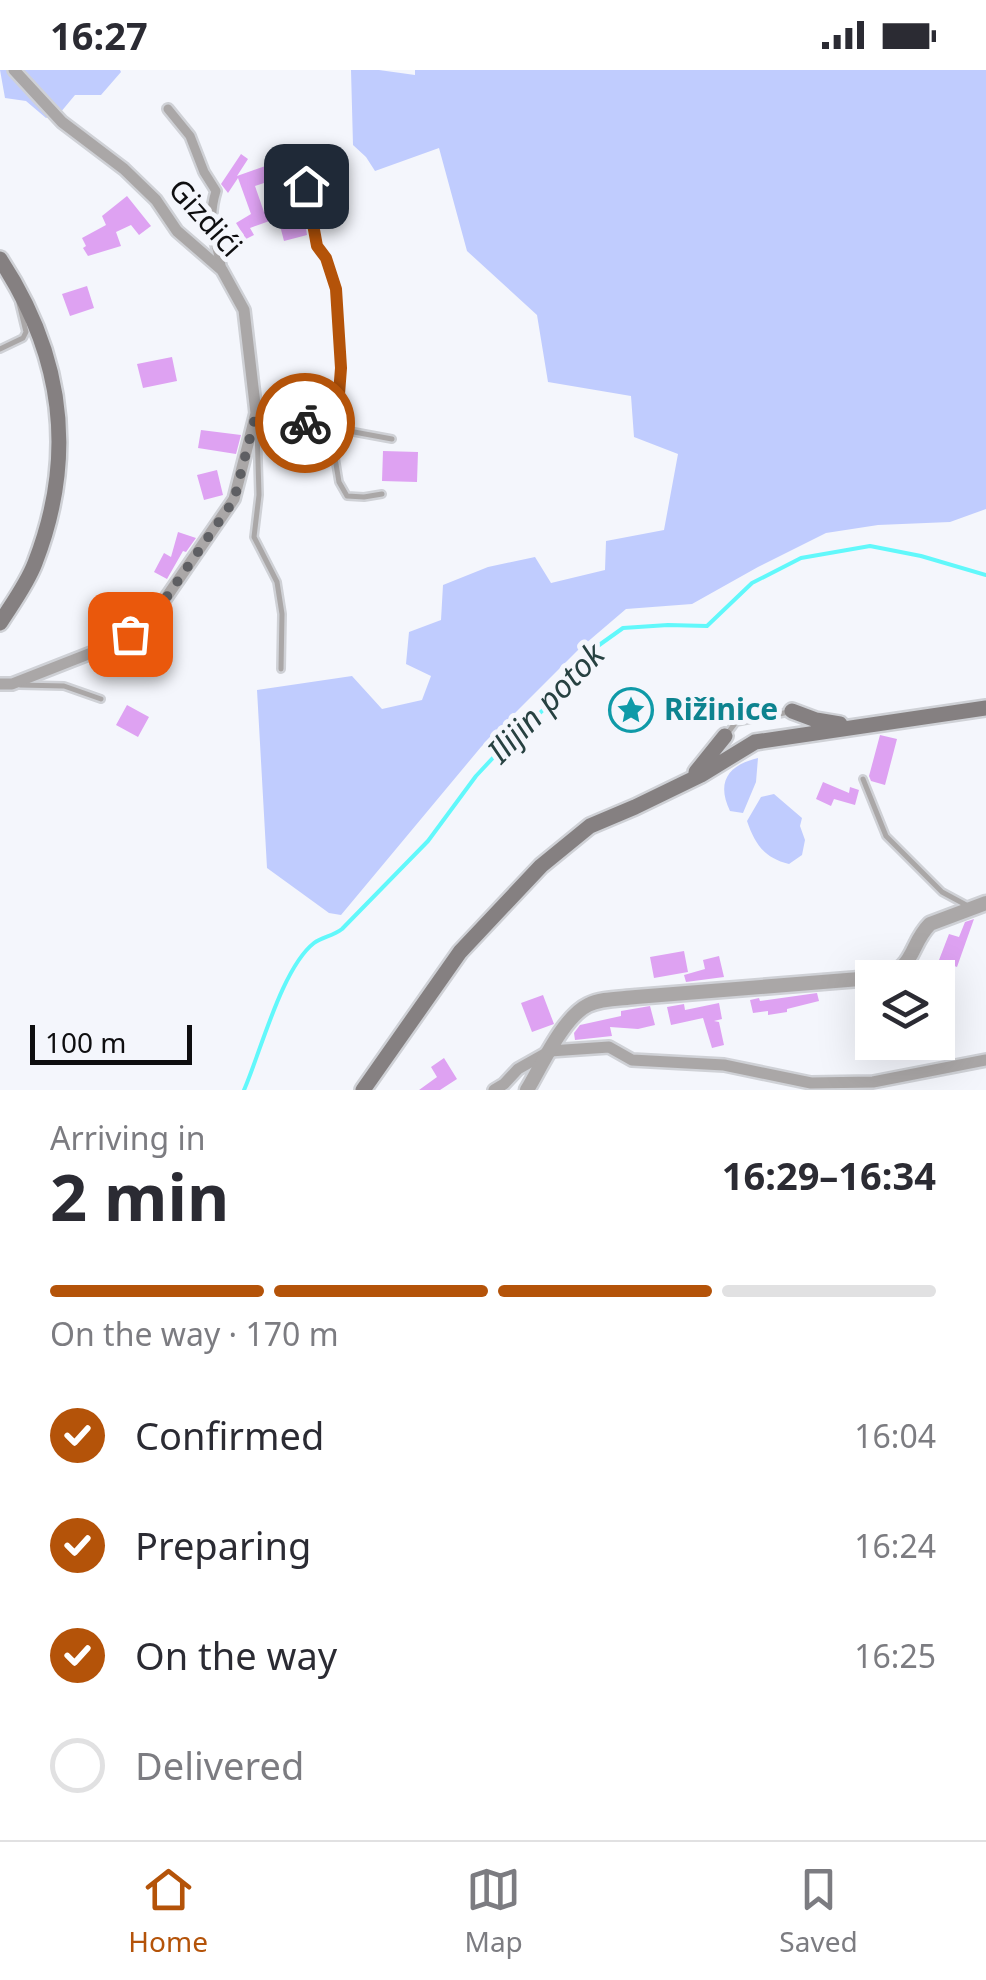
<!DOCTYPE html>
<html lang="en">
<head>
<meta charset="utf-8">
<style>
	:root { --surface:#fff; --page:#f2f2f3; --text:#2b2b33; --muted:#7c7c81; --line:#e1e1e2; --accent:#b45309 }
	body { margin:0; font-family:"Noto Sans",sans-serif; background:var(--page); color:var(--text); height:100vh; display:flex; flex-direction:column; font-size:38px; white-space:nowrap }
	* { box-sizing:border-box; margin:0 }
	p { font-size:32px; color:var(--muted) }
	.icon { flex:none; width:55px; height:55px; fill:none; stroke:currentColor; stroke-width:2; stroke-linecap:round; stroke-linejoin:round }
	.map { position:relative; height:1020px; overflow:hidden }
	.drawer { display:flex; flex-direction:column; background:var(--surface); flex:1 }
	.drawer>* { flex:none }
	.buttons { position:absolute; left:855px; top:890px; display:grid; gap:20px }
	.buttons a { display:grid; place-items:center; width:100px; height:100px; border-radius:0px; background:var(--surface); box-shadow:0 10px 40px #0002; font-size:50px }
	.scale { position:absolute; left:30px; bottom:25px; width:162px; box-sizing:border-box; padding-left:10px; border:5px solid #0e0e10; border-top:0; font-size:28px; line-height:35px; white-space:nowrap; color:#0e0e10; -webkit-text-stroke:8px #f4f6fc; paint-order:stroke }
	.pin { position:absolute; display:grid; place-items:center; width:85px; height:85px; color:#fff; margin:-42px; border-radius:20px; box-shadow:0 5px 15px #0006 }
	.courier { position:absolute; display:grid; place-items:center; width:100px; height:100px; margin:-50px; border:8px solid #b45309; border-radius:50%; background:#fff; color:#222; box-shadow:0 2px 12px #0007 }
	.headline em { font-style:normal; font-weight:700 }
	.headline div { display:flex; flex-direction:column-reverse }
	.headline { display:flex; align-items:center; justify-content:space-between; height:170px; padding:0 50px }
	h1 { font-size:65px; font-weight:700; line-height:75px }
	.bar { display:grid; grid-template-columns:repeat(4,1fr); gap:15px 10px; align-content:center; height:120px; padding:0 50px }
	.bar i { height:12px; border-radius:8px; background:var(--line) }
	.bar .active { background:var(--accent) }
	.bar p { grid-column:span 4 }
	ol { padding:0 50px; list-style:none }
	li { display:flex; align-items:center; gap:30px; height:110px }
	li p { margin-inline-start:auto }
	li .icon { padding:10px; border-radius:50%; background:var(--accent); color:#fff; stroke-width:4 }
	li:last-child { color:var(--muted) }
	li i { width:55px; height:55px; border:5px solid var(--line); border-radius:50% }
	.status { display:flex; justify-content:space-between; align-items:center; height:70px; padding:0 50px; background:var(--surface); direction:ltr }
	.status svg { height:28px; fill:currentColor }
	.tabs { display:flex; justify-content:space-around; align-items:center; height:140px; border-top:2px solid var(--line); background:var(--surface); font-size:28px; color:var(--muted) }
	.tabs a { display:grid; justify-items:center; gap:5px }
	.tabs .active { color:var(--accent) }
	.map>svg:first-child { display:block }
	.green { fill:#c0ccfe }
	.lines { fill:none; stroke-linecap:round; stroke-linejoin:round }
	.stream { stroke:#61f8fb; stroke-width:4 }
	.building { fill:#dea2f2 }
	.service-casing { stroke:#cfd1d6; stroke-width:10 }
	.pedestrian-casing { stroke:#cfd1d6; stroke-width:14 }
	.minor-casing { stroke:#cfd1d6; stroke-width:16 }
	.tertiary-casing { stroke:#cfd1d6; stroke-width:19 }
	.secondary-casing { stroke:#cfd1d6; stroke-width:20 }
	.service { stroke:#aaa7a7; stroke-width:5 }
	.pedestrian { stroke:#aaa7a7; stroke-width:9 }
	.minor { stroke:#aaa7a7; stroke-width:11 }
	.tertiary { stroke:#aaa7a7; stroke-width:14 }
	.secondary { stroke:#858081; stroke-width:15 }
	.done { stroke:#5e5f63; stroke-width:10; stroke-dasharray:0 18 }
	.route { stroke:#b45309; stroke-width:12 }
	.labels { text-anchor:middle; stroke-width:10; stroke-linejoin:round; paint-order:stroke }
	.street-label { font-size:30px; fill:#0e0e10; stroke:#f4f6fc }
	.culture-label { font-size:30px; font-weight:bold; fill:#0d838f; stroke:#f4f6fc; text-anchor:start }
	.water-label { font-size:32px; font-style:italic; fill:#274141; stroke:#f4f6fc }
</style>
</head>
<body>
<div class="status"><b>16:27</b><svg viewBox="0 0 49 12"><path d="M0 12V9h3v3zM5 12V6h3v6zM10 12V3h3v9zM15 12V0h3v12zM26 1h20v11H26zM47 4h2v5h-2z"/></svg></div>
<div class="map">
<svg width="986" height="1020" viewBox="0 0 986 1020">
	<rect width="100%" height="100%" fill="#f4f6fc"/>
	<!-- green -->
	<path class="green" d="M0,0H120L121,2L101,25H75L60,43L46,48L26,31L5,28Z
		M351,0H379L415,5V0H986V439L950,452L878,455L826,463L758,497L692,534L626,539L578,580L481,677L341,845L329,843L267,798L257,620L352,606L382,639L422,630L431,606L406,594L409,562L441,550L443,515L488,497L535,487L551,513L605,500L606,471L664,460L678,384L634,367L631,326L548,312L537,245L467,181L439,78L375,101L366,87L353,75Z
		M758,688L756,712L743,743L730,741C716,712 728,695 758,688Z
		M774,724L802,748L800,756L805,770L802,785L789,794C764,788 755,774 747,751L761,727Z"/>
	<g class="lines">
		<!-- stream -->
		<path class="stream" d="M244,1020C261,981 282,898 314,873C322,867 333,866 342,859L428,771L476,706L504,676L554,630L581,588L623,558L668,555L707,556L752,513L801,488L870,476L921,486L986,505"/>
	</g>
	<!-- building -->
	<path class="building" d="M241,84L248,89L237,106L274,93L279,108L255,116L264,142L283,136L279,125L296,118L302,131L307,165L284,171L278,148L250,158L254,165L246,169L236,153L251,144L238,108L228,123L221,114Z
		M127,126L151,156L139,165L131,155L116,162L121,176L88,186L83,178L86,176L82,168L106,155L102,146Z
		M87,216L94,238L70,246L62,224Z
		M172,287L177,311L143,318L137,294Z
		M201,360L241,365L236,384L198,378Z
		M383,381L418,382L417,412L382,411Z
		M217,400L223,425L204,430L197,405Z
		M178,462L196,468L186,482L183,481L167,509L154,502L164,483L171,487Z
		M127,635L149,647L138,667L116,655Z
		M880,665L897,669L885,715L871,711L869,706Z
		M823,712L849,723L850,717L859,720L855,735L834,729L831,736L816,729Z
		M974,849L957,897L939,890L949,864L959,867L965,852Z
		M684,881L688,902L654,908L650,887Z
		M719,886L724,907L686,912L684,905L705,899L703,890Z
		M817,923L819,931L787,939V942L768,945V941L753,943L750,930L759,928L760,931Z
		M543,925L554,954L532,962L521,933Z
		M719,933L722,949L714,951L719,952L724,975L712,978L703,948L671,955L667,937L684,934L685,940Z
		M650,936L655,955L638,959L610,957L612,966L575,970L574,963L580,955L621,946V941Z
		M444,988L457,1009L440,1020H419L437,1007L431,997Z"/>
	<g class="lines">
		<!-- service casing -->
		<g class="service-casing">
			<path id="service" d="M306,116L317,176L326,188L336,219L341,298L338,337L330,358L339,412L347,426L364,427L382,424
				M0,279L23,268L26,262L19,233
				M257,344L392,369
				M257,358L259,425L254,467L277,512L282,544L281,599
				M20,615L64,616L101,629
				M727,664L736,652L789,642
				M863,709L886,766L942,822L968,836"/>
		</g>
		<!-- pedestrian casing -->
		<g class="pedestrian-casing">
			<path id="pedestrian" d="M168,39L190,66L204,102L216,121C206,153 216,169 222,200"/>
		</g>
		<!-- minor casing -->
		<g class="minor-casing">
			<path id="minor" d="M0,614H12L109,576L150,551L234,429L256,343L244,240L222,200L177,161L156,130L124,99L62,52L14,0
				M494,1020L504,1014L518,999L550,981L609,977L632,990L724,995L811,1013L873,1012L986,990"/>
		</g>
		<!-- tertiary casing -->
		<g class="tertiary-casing">
			<path id="tertiary" d="M877,908C917,900 908,876 930,854L986,833
				M527,1020C541,997 563,947 588,935C602,928 620,929 636,927L872,908"/>
		</g>
		<!-- secondary casing -->
		<g class="secondary-casing">
			<path id="secondary" d="M0,189C63,285 77,385 35,493C27,514 12,534 0,553
				M792,641L816,650L840,654
				M696,702L725,666
				M363,1020L460,882L541,796L590,756L635,737L701,705L755,672L986,638"/>
		</g>
		<!-- service -->
		<use href="#service" class="service"/>
		<!-- pedestrian -->
		<use href="#pedestrian" class="pedestrian"/>
		<!-- minor -->
		<use href="#minor" class="minor"/>
		<!-- tertiary -->
		<use href="#tertiary" class="tertiary"/>
		<!-- secondary -->
		<use href="#secondary" class="secondary"/>
	</g>
	<g class="lines">
		<!-- done -->
		<path class="done" d="M130,564L150,551L234,430L256,344L305,353"/>
		<!-- route -->
		<path class="route" d="M305,353L330,358L338,337L341,298L336,219L326,188L317,176L306,116"/>
	</g>
	<!-- icons -->
	<defs>
		<g id="sight-ring" transform="scale(2.25)"><circle r="9.5" fill="#f4f6fc" stroke="#0f9aa8" stroke-width="1.5"/><path d="M0-6L1.8-2.2L6-1.7L2.9 1.2L3.7 5.4L0 3.3L-3.7 5.4L-2.9 1.2L-6-1.7L-1.8-2.2Z" fill="#0f9aa8"/></g>
	</defs>
	<g fill-rule="evenodd">
		<use href="#sight-ring" x="631" y="640"/>
	</g>
	<g class="labels">
		<!-- street labels -->
		<g class="street-label">
			<text transform="translate(205 148) rotate(48)" y="10">Gizdići</text>
		</g>
		<!-- culture labels -->
		<g class="culture-label">
			<text x="664" y="650">Rižinice</text>
		</g>
		<!-- water labels -->
		<g class="water-label">
			<text transform="translate(546 633) rotate(-46)" y="11">Ilijin potok</text>
		</g>
	</g>
</svg>
<div class="buttons">
<a><svg class="icon" aria-label="layers" viewBox="0 0 24 24"><path d="M12 4l9 5-9 5-9-5zM3 14l9 5 9-5"/></svg></a>
</div>
<div class="scale">100 m</div>
<div class="pin" style="left:130px;top:564px;background:#ea580c"><svg class="icon" aria-label="bag" viewBox="0 0 24 24"><path d="M5 8h14l-1 12H6zM9 8a3 3 0 0 1 6 0"/></svg></div>
<div class="pin" style="left:306px;top:116px;background:#1f2937"><svg class="icon" aria-label="home" viewBox="0 0 24 24"><path d="M3 11l9-7 9 7M6 9v11h12V9"/></svg></div>
<div class="courier" style="left:305px;top:353px"><svg class="icon" aria-label="bike" viewBox="0 0 24 24"><circle cx="6" cy="16" r="4"/><circle cx="18" cy="16" r="4"/><path d="M6 16l4-8h5l3 8M10 8l3 8H6M13 5h3"/></svg></div>
</div>
<section class="drawer">
<div class="headline"><div><h1>2 min</h1><p>Arriving in</p></div><em>16:29–16:34</em></div>
<div class="bar"><i class="active"></i><i class="active"></i><i class="active"></i><i></i><p>On the way · 170 m</p></div>
<ol>
<li><svg class="icon" aria-label="check" viewBox="0 0 24 24"><path d="M5 12l5 5 9-10"/></svg>Confirmed<p>16:04</p></li>
<li><svg class="icon" aria-label="check" viewBox="0 0 24 24"><path d="M5 12l5 5 9-10"/></svg>Preparing<p>16:24</p></li>
<li><svg class="icon" aria-label="check" viewBox="0 0 24 24"><path d="M5 12l5 5 9-10"/></svg>On the way<p>16:25</p></li>
<li><i></i>Delivered</li>
</ol>
</section>
<nav class="tabs">
<a class="active"><svg class="icon" aria-label="home" viewBox="0 0 24 24"><path d="M3 11l9-7 9 7M6 9v11h12V9"/></svg>Home</a>
<a><svg class="icon" aria-label="map" viewBox="0 0 24 24"><path d="M3 6l6-2 6 2 6-2v14l-6 2-6-2-6 2zM9 4v14M15 6v14"/></svg>Map</a>
<a><svg class="icon" aria-label="saved" viewBox="0 0 24 24"><path d="M7 4h10v16l-5-4-5 4z"/></svg>Saved</a>
</nav>
</body>
</html>
